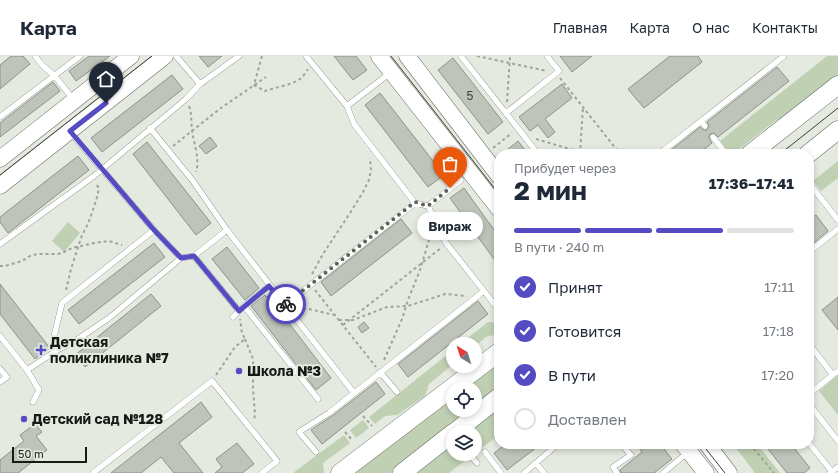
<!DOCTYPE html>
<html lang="ru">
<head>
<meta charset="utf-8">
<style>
	:root { --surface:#fff; --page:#f2f2f3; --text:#1f2937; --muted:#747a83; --line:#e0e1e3; --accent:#554bc3 }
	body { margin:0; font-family:"Golos Text",sans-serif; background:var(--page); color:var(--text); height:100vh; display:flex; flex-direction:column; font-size:15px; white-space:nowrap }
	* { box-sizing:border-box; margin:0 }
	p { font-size:13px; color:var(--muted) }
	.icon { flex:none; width:22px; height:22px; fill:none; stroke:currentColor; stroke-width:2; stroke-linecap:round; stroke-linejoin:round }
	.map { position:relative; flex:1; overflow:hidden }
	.drawer { position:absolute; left:494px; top:93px; width:320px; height:300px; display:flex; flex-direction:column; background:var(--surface); border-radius:16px; box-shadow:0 2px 6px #0003 }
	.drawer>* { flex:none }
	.needle { width:26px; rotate:322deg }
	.fabs { position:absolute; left:446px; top:281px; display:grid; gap:8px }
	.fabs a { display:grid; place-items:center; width:36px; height:36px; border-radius:50%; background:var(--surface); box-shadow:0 2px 6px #0003; font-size:20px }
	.scale { position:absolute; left:12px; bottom:10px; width:75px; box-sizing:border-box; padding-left:4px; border:2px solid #181a16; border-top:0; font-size:11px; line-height:14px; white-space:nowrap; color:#181a16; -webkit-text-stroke:3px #e4eadf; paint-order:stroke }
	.pin { position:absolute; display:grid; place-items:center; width:34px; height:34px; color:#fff; margin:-41px -17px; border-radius:50% 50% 50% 0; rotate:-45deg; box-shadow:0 0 4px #0007 }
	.pin .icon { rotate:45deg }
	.courier { position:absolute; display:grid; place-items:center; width:40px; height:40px; margin:-20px; border:3px solid #554bc3; border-radius:50%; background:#fff; color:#222; box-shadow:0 1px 5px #0007 }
	.bubble { position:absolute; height:28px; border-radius:14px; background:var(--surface); box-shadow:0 2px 6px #0003; font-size:13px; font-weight:700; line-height:28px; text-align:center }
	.summary em { font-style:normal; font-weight:700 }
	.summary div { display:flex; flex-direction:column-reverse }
	.summary { display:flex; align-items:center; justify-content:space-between; height:68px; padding:0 20px }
	h1 { font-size:26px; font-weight:700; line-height:30px }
	.bar { display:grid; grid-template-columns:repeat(4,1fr); gap:6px 4px; align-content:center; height:48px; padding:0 20px }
	.bar i { height:5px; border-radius:3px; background:var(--line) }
	.bar .current { background:var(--accent) }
	.bar p { grid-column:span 4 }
	ol { padding:0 20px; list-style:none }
	li { display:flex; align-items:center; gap:12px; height:44px }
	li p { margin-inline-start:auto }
	li .icon { padding:4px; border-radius:50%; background:var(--accent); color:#fff; stroke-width:4 }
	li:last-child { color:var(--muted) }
	li i { width:22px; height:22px; border:2px solid var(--line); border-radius:50% }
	header { display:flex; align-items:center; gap:24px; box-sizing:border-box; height:56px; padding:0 20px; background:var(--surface); border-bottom:1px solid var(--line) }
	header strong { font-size:19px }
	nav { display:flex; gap:22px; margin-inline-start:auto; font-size:14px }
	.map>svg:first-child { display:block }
	.green { fill:#c0d0b3 }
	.building { fill:#bec4ba; stroke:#8d9288 }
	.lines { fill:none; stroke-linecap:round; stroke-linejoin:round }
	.service-casing { stroke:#686e64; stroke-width:6 }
	.secondary-casing { stroke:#686e64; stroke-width:17 }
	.primary-casing { stroke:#686e64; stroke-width:19 }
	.path { stroke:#9fa49b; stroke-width:2; stroke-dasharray:3 3; stroke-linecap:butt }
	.service { stroke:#fff; stroke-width:5.5 }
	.secondary { stroke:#fff; stroke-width:16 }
	.primary { stroke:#fff; stroke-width:18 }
	.tram { stroke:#3c3f3a; stroke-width:1 }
	.done { stroke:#5f635c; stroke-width:4; stroke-dasharray:0 7.2 }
	.route { stroke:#554bc3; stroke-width:5 }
	.poi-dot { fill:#554bc3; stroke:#e4eadf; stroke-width:1.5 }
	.labels { text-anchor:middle; stroke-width:4; stroke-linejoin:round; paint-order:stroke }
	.number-label { font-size:12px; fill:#42443f }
	.poi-label { font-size:14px; font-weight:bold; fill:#181a16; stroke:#e4eadf; text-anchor:start }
</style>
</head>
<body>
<header>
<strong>Карта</strong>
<nav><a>Главная</a><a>Карта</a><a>О нас</a><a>Контакты</a></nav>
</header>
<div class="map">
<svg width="838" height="417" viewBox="0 0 838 417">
	<rect width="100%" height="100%" fill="#e4eadf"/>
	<!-- green -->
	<path class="green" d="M827,0H838V24L787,64H776L733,98H731L720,85Z
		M838,105V122L821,135L813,125Z
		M68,166L80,177L64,196L52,185Z
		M488,266L499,267V278L486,281L475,290V288H460Z
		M453,294V308L429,328L425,340L397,359L385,360L375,368L369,361Z
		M499,307V334L475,352V332H466Z
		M838,319V359L819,335Z
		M453,342V354H473L391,417H355Z
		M499,352V379L475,397V376H469Z
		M363,364L369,372L356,382L350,374Z
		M344,379L350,387L323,407L324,417H293Z
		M733,388H757L780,417H755Z
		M451,390H453V398H464L468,402L449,417H417Z"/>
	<!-- building -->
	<path class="building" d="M11,0H23L30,8L0,33V9Z
		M89,0H110L76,25L69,15Z
		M199,0H222L208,11Z
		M334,0H356L367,14L353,24Z
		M560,0H592L572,16Z
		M670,0H698L702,6L644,52L628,33Z
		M453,2L503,66L488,78L438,14Z
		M777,11L789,25L718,81L714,77L710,78L709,82L712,87L698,98H666L700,71L704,74H707L709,70L707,66Z
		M172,19L183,33L102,96L91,82Z
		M53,26L60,35L0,81V67Z
		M562,28L572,42L545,63L555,76L548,82L538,69L530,75L519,61Z
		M380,37L444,119L428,131L365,49Z
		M210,81L217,90L206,98L199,90Z
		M518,85L528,98H502Z
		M147,86L211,167L196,179L133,98Z
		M78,100L89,114L8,177L0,166V161Z
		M464,132L499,181V210L450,142Z
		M816,159L828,175L809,191V164Z
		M401,163L412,177L331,240L321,226Z
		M154,187L165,201L79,268L68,254Z
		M227,191L259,232L245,244L212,203Z
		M0,228L50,292L35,303L0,258Z
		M151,238L161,250L85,311L75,299Z
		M265,239L266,241L268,240L331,322L316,334L251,250Z
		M838,241V274L822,254Z
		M478,245L488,258L408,321L398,308Z
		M364,266L369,272L362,277L358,271Z
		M376,326L385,338L322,388L311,374L332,360Z
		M201,346L212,361L179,387L203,417H174L161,401L141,417H111Z
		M35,368L42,376L36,380L47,394L18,417H0V404L24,385L20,379Z
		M237,387L254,408L242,417H215L222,411L216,403Z
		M506,388H541L507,414L494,397Z
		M636,388H660L672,403L654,417H621L620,414L642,396Z
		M764,388H791L810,412L804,417H787Z"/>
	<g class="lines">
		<!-- service casing -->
		<g class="service-casing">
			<path id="service" d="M35,0L43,10L54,19L73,43
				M176,0L200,28
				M306,0L347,50L354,68L415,147L428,150L446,187L499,254
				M461,0L538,98
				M347,50L390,17
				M506,57L559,15L547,0
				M0,61L80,0
				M701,65L705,70
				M150,72L193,125L227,174L354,337
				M70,76L154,174L181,202
				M713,81L726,98
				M659,98L784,0
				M809,127L838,164
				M428,150L461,124
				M0,188L94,120L186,43L200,28L239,0
				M809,196L838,173
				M194,200L239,255
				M285,249L415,147
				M244,250L318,343
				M233,261L244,250L269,230
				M0,280L27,314L39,334L33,346
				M809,288L833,319
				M59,293L53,285L62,247L154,174
				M0,313L7,321L0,326
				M27,314L59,293L78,283L109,262L181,202L194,200L227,174
				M380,316L397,336
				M809,338L838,315
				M809,348L838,385
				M809,387L833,417
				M316,396L299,376L329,357L484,235
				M485,396L501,417
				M469,398L477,407
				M536,407L544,417
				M93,417L212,325L277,405L262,417
				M524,417L558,388
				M617,417L613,411L631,399L621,388
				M663,417L687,397
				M830,417L838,411"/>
		</g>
		<!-- secondary casing -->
		<g class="secondary-casing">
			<path id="secondary" d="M379,0L499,153
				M407,0L499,120
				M0,103L131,0
				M0,130L165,0
				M683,388L706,417
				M707,388L729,417"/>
		</g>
		<!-- primary casing -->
		<g class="primary-casing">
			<path id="primary" d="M750,98L838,29
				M808,98L838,74
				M455,376L499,341
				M340,417L499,296
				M402,417L453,377"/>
		</g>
		<!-- path -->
		<path class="path" d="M262,0L254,29L265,35C274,32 294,28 300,23C303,21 306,16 308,13
			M477,0L547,15
			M560,22L620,98
			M507,46L510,0
			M189,50C192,58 191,66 192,75C194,88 200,103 196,116
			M536,83L580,96L582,98
			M173,90L221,52L266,21
			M493,92L512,77
			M580,98L583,51
			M0,210H5L22,205L30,200L38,198H58L64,196L72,192L94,187L109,185L122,189
			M312,218L323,198L350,157L363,136L369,124L371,114L370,102
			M66,234L71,213L82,179L88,168L96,145L99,133L96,127
			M315,234L376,311
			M297,253H309L334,259
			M339,264H353L387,251L408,250L445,238L467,240
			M343,269L441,192
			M245,283L253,303V332L255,359L254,364
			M384,304L402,263L408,244L420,214L429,184V171
			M216,319L235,291L245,283L242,277L240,263
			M363,360L372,370
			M345,376L353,385
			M750,388L774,417"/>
		<!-- service -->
		<use href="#service" class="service"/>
		<!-- secondary -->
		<use href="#secondary" class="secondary"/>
		<!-- primary -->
		<use href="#primary" class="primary"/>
		<!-- tram -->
		<path class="tram" d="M391,0L499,138
			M780,98L838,52
			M0,119L152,0
			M702,388L725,417"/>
	</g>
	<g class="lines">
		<!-- done -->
		<path class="done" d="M286,248L415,146L428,150L450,132"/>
		<!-- route -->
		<path class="route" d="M106,47L70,75L154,174L181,202L194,200L239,255L269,230L285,249L286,248"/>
	</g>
	<!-- markers -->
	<g class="poi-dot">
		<path d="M39 288h4v4h4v4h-4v4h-4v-4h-4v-4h4z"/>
		<circle cx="239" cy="315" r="4"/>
		<circle cx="24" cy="363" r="4"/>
	</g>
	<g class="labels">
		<!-- number labels -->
		<g class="number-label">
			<text x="470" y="44">5</text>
		</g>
		<!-- poi labels -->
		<g class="poi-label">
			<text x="50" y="291">Детская<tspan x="50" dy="16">поликлиника №7</tspan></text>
			<text x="247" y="320">Школа №3</text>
			<text x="32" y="368">Детский сад №128</text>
		</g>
	</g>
</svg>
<div class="fabs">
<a><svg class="needle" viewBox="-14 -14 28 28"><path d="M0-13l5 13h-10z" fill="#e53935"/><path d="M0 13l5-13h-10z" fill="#747a83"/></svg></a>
<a><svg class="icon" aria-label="locate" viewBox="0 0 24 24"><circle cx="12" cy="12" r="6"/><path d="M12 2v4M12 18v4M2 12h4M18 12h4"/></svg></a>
<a><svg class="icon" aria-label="layers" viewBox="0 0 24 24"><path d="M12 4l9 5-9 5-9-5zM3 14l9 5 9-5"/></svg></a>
</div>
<div class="scale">50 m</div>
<div class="pin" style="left:450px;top:132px;background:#ea580c"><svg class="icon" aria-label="bag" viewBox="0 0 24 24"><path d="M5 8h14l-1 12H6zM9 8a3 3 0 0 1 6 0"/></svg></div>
<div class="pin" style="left:106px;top:47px;background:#1f2937"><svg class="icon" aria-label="home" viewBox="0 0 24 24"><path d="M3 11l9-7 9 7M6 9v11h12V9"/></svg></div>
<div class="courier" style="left:286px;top:248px"><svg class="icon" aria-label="bike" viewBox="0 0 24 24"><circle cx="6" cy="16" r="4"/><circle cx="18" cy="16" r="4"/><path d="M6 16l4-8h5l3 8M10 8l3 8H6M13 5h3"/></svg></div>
<div class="bubble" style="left:417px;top:156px;width:66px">Вираж</div>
<section class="drawer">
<div class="summary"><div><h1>2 мин</h1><p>Прибудет через</p></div><em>17:36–17:41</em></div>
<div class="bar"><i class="current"></i><i class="current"></i><i class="current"></i><i></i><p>В пути · 240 m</p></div>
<ol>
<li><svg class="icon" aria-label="check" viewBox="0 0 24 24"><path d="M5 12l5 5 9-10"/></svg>Принят<p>17:11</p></li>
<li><svg class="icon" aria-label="check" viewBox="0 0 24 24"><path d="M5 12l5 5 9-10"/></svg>Готовится<p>17:18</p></li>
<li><svg class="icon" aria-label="check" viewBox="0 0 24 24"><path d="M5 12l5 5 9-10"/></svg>В пути<p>17:20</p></li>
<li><i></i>Доставлен</li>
</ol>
</section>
</div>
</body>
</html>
